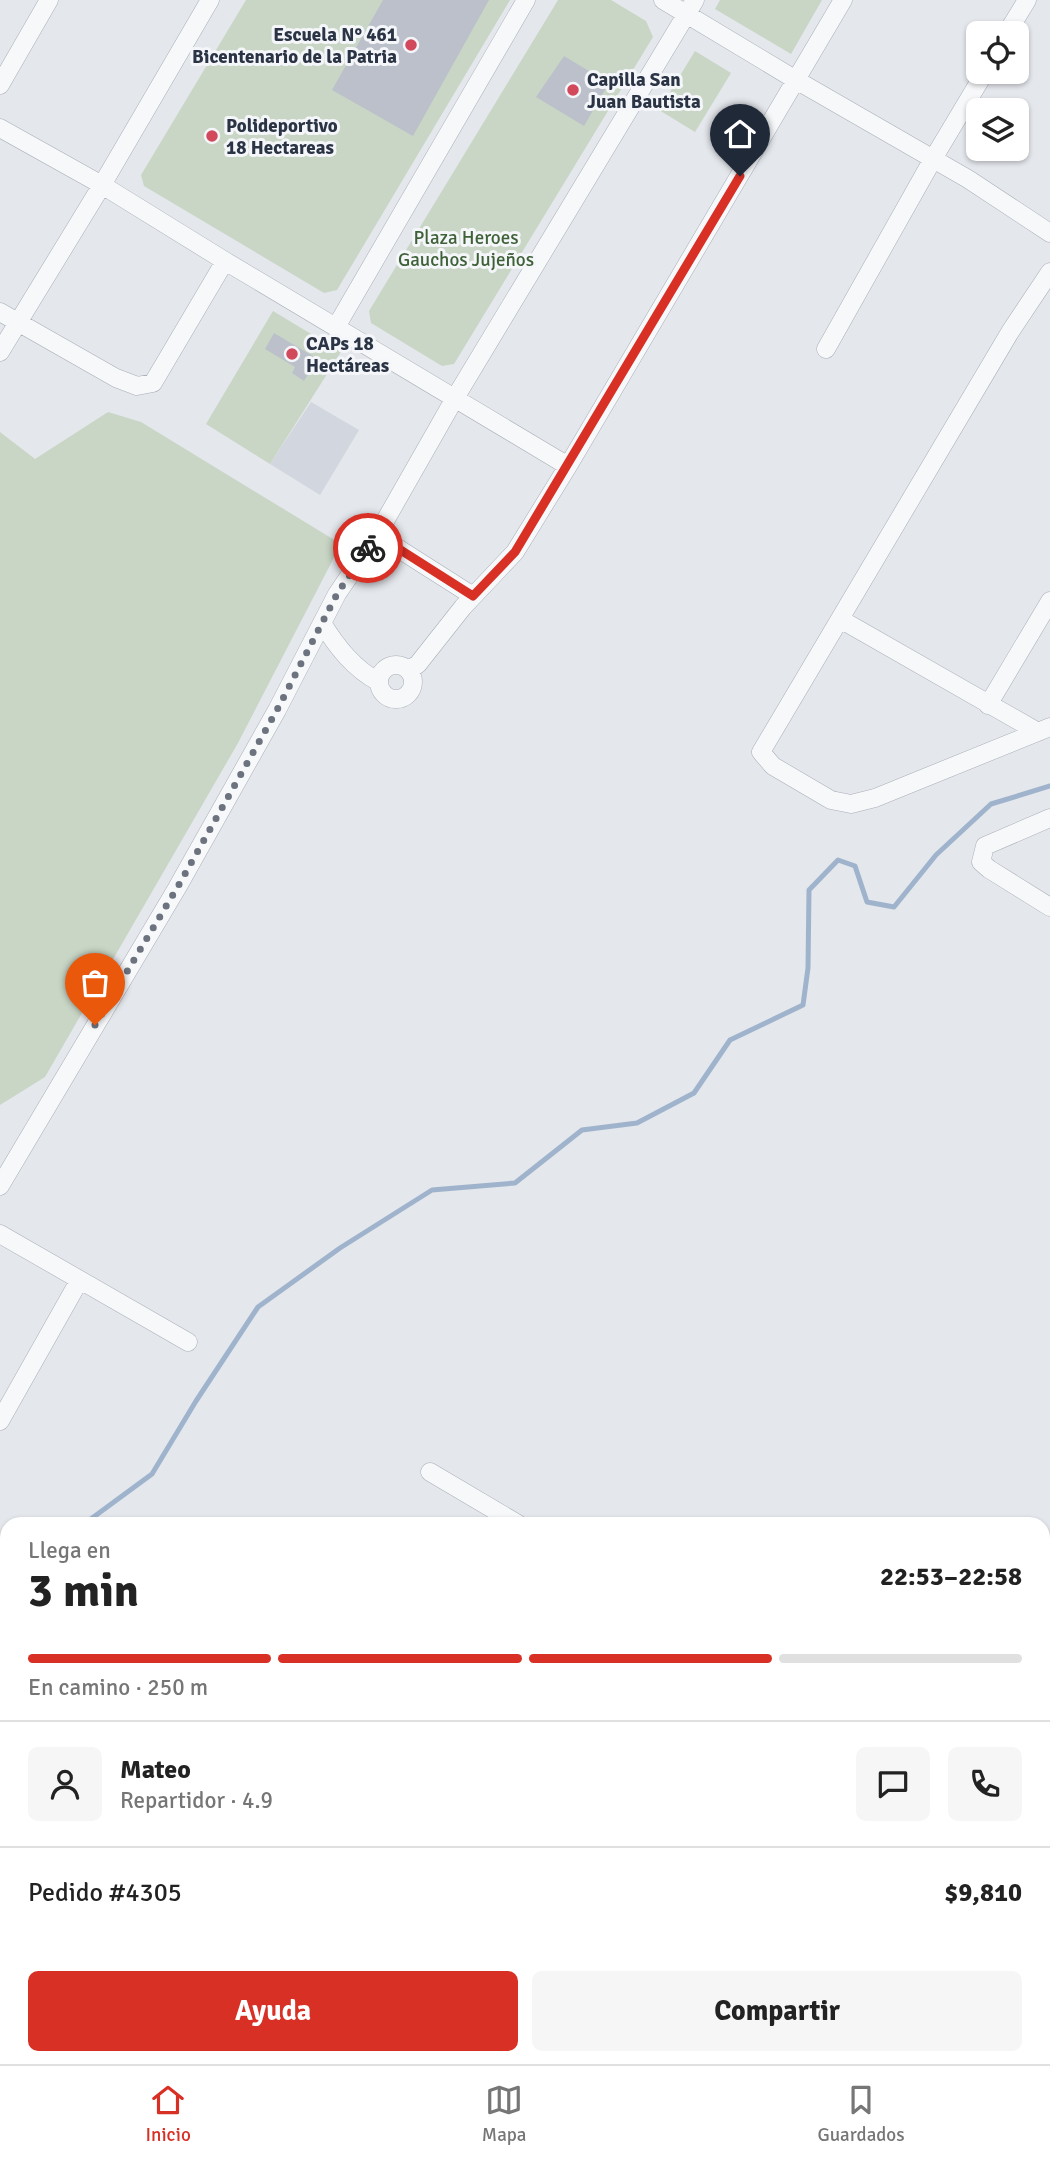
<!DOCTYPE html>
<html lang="es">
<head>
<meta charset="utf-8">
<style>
	:root { --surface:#fff; --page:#f6f6f6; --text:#222; --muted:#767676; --line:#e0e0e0; --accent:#d93025 }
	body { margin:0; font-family:Signika,sans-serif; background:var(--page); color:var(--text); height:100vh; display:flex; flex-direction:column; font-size:26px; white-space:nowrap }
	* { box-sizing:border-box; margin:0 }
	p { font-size:23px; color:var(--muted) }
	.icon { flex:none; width:38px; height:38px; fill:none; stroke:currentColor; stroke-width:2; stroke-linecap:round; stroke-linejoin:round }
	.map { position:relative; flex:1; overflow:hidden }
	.sheet { position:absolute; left:0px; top:1517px; width:1050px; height:548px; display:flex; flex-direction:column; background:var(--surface); border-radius:21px 21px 0 0; box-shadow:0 2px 5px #0004 }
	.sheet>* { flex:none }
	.fabs { position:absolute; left:966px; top:21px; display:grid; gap:14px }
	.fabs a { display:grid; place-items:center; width:63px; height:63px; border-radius:10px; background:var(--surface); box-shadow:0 2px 5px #0004; font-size:35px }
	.pin { position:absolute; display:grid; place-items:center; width:60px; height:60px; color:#fff; margin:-72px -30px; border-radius:50% 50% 50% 0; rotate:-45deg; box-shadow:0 0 7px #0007 }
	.pin .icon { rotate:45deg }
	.courier { position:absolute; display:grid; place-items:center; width:70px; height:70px; margin:-35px; border:5px solid #d93025; border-radius:50%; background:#fff; color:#222; box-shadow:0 2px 9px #0007 }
	.overview em { font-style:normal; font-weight:800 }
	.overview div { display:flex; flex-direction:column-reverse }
	.overview { display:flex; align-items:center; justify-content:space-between; height:119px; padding:0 28px }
	h1 { font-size:46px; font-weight:800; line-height:52px }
	.bar { display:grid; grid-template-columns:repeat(4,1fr); gap:10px 7px; align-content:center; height:84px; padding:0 28px }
	.bar i { height:9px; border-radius:5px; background:var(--line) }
	.bar .active { background:var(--accent) }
	.bar p { grid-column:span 4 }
	.line { display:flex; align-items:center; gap:18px; padding:0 28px; border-top:2px solid var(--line) }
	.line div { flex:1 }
	.round { display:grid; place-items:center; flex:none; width:74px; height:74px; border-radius:10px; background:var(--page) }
	.primary-button { display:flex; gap:14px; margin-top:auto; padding:14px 28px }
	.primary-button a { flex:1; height:80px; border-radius:10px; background:var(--accent); color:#fff; font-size:28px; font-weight:800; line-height:80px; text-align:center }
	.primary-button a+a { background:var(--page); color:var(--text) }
	.menu { display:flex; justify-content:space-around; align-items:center; height:98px; border-top:2px solid var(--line); background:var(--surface); font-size:19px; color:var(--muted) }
	.menu a { display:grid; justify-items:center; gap:4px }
	.menu .active { color:var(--accent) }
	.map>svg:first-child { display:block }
	.built { fill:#d2d6de }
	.green { fill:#c9d6c5 }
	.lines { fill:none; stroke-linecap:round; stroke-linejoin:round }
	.stream { stroke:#9fb4cc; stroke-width:5 }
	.building { fill:#bbc0ca }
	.minor-casing { stroke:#a9aeb7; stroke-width:19 }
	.minor { stroke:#f7f8fa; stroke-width:18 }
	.done { stroke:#6c737f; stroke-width:7; stroke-dasharray:0 12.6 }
	.route { stroke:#d93025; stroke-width:9 }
	.poi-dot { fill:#d1495b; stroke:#f4f6f9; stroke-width:2.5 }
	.labels { text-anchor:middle; stroke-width:6; stroke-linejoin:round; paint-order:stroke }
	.poi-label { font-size:19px; font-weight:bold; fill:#2b3445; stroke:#f4f6f9; text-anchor:start }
	.park-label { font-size:19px; fill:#3f6138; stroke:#f4f6f9 }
</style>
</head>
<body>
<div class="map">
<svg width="1050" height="2064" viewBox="0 0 1050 2064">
	<rect width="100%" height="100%" fill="#e4e7ec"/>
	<!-- built -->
	<path class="built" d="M311,402L359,430L320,495L270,464Z"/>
	<!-- green -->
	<path class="green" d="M246,0H510L337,290L324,293L144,186L141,175Z
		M558,0H611L646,21L653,37L454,364L442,366L371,323L369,311Z
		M720,0H822L791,54L715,9Z
		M695,51L731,73L695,132L659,110Z
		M273,311L341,352L270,464L206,424Z
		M108,412L141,422L341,544L238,743L45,1077L0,1105V432L35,459Z
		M7,1569V2058H113L116,2064H0V1574Z"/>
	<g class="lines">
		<!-- stream -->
		<path class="stream" d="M84,1524L152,1474L196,1401L258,1307L340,1248L432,1190L515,1183L582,1130L637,1123L694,1093L730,1040L803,1005L808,968L809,890L838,860L855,866L867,902L894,907L936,855L991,804L1050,786
			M0,1608L7,1601
			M0,1771L2,1830L0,1843"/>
	</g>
	<!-- building -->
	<path class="building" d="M383,0H489L413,136L332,90Z
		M564,56L609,83L584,126L536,97Z
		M274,333L318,359L304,381L292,373L295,367L265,349Z"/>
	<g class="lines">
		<!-- minor casing -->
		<g class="minor-casing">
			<path id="minor" d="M663,0L796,80L968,179L1050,233
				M1007,33L1027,0
				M0,85L49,0
				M0,128L102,185L225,261L568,466
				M1050,272L1010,332L761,752L773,766L831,800L851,804L875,798L1050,727
				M0,312L116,378L137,386L153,383L225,261
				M336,327L526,0
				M826,349L933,159L985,72
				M0,352L102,185L210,0
				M377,535L473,596
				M840,619L1038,732
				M322,623C337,647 354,669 379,682
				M379 682a17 17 0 1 1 34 0a17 17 0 1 1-34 0Z
				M409,670L418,664L463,607L515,552L568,466L843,0
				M988,705L1050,601
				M1050,818L985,846L981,862L989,869L1050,907
				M0,1186L177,888L277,710L337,594L377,535L455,398L695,0
				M0,1234L188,1342
				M0,1421L79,1281
				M430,1472L518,1524
				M1043,1835L1050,1826
				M1043,2014L1050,2010
				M1043,2054L1050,2053
				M290,2058L300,2064
				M126,2064L127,2058
				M236,2064L239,2058
				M400,2064L404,2058
				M557,2064L561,2058
				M719,2064L723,2058
				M852,2064L858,2058
				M921,2064L994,2058"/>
		</g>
		<!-- minor -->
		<use href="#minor" class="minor"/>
	</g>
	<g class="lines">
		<!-- done -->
		<path class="done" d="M95,1025L177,888L277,710L337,594L368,548"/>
		<!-- route -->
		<path class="route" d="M368,548L377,535L473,596L515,552L740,176"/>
	</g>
	<!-- markers -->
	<g class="poi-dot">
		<circle cx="411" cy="45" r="7"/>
		<circle cx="573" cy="90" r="7"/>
		<circle cx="212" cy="136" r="7"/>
		<circle cx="292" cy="354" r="7"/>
	</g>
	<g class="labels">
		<!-- poi labels -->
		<g class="poi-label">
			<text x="397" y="41" text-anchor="end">Escuela N° 461<tspan x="397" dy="22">Bicentenario de la Patria</tspan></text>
			<text x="587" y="86">Capilla San<tspan x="587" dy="22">Juan Bautista</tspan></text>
			<text x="226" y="132">Polideportivo<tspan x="226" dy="22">18 Hectareas</tspan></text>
			<text x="306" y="350">CAPs 18<tspan x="306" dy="22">Hectáreas</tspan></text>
		</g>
		<!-- park labels -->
		<g class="park-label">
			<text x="466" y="244">Plaza Heroes<tspan x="466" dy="22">Gauchos Jujeños</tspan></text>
		</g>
	</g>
</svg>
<div class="fabs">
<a><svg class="icon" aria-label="locate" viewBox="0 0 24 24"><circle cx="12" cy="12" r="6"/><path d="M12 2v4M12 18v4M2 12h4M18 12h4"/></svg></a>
<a><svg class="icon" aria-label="layers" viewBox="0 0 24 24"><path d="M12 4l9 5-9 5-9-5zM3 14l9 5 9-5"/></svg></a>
</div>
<div class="pin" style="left:95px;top:1025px;background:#ea580c"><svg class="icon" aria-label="bag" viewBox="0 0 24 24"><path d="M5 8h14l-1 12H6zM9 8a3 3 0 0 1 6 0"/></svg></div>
<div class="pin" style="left:740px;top:176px;background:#1f2937"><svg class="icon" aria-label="home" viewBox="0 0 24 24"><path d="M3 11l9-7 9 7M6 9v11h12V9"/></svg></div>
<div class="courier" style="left:368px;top:548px"><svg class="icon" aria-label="bike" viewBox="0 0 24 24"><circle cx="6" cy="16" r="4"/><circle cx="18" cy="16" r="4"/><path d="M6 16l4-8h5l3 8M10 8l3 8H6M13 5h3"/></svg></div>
<section class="sheet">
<div class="overview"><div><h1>3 min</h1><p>Llega en</p></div><em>22:53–22:58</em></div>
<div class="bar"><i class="active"></i><i class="active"></i><i class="active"></i><i></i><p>En camino · 250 m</p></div>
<div class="line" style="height:126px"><a class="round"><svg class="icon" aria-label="person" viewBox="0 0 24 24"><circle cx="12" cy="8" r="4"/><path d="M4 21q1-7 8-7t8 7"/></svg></a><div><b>Mateo</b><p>Repartidor · 4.9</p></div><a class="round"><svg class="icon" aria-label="chat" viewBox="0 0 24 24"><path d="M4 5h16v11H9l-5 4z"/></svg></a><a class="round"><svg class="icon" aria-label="phone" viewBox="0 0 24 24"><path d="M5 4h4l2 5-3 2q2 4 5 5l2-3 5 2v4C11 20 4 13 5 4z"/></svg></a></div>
<div class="line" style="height:91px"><div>Pedido #4305</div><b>$9,810</b></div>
<div class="primary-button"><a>Ayuda</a><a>Compartir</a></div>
</section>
</div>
<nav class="menu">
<a class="active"><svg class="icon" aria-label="home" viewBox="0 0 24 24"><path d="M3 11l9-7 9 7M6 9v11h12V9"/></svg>Inicio</a>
<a><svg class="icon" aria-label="map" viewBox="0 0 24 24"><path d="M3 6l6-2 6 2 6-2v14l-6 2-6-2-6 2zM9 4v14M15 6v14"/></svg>Mapa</a>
<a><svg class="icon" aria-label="saved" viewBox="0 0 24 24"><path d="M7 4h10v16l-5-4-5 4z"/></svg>Guardados</a>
</nav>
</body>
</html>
